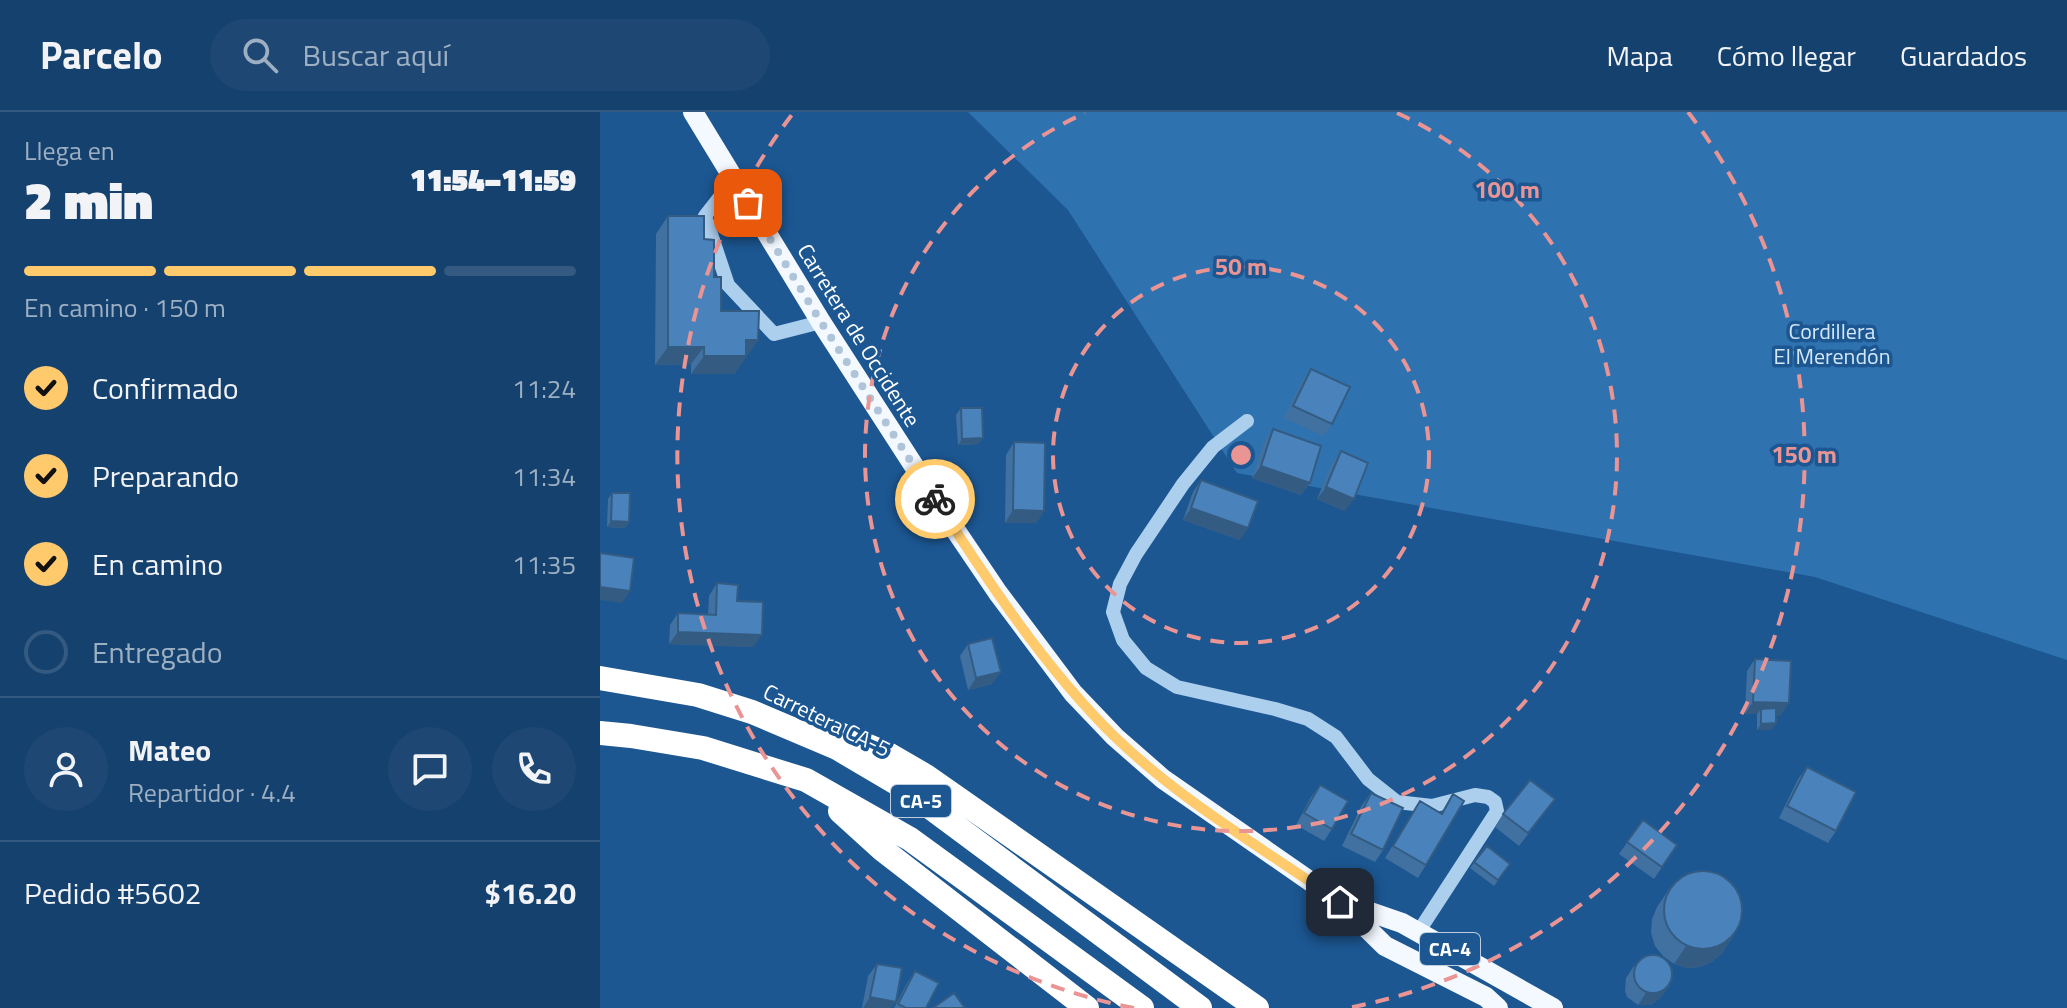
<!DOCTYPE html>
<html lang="es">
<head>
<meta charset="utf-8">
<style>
	:root { --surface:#15416e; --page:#1e4873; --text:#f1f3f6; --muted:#9dafc2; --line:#345a81; --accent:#feca6b }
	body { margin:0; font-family:"Titillium Web",sans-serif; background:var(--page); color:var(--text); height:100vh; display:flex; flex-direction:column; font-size:30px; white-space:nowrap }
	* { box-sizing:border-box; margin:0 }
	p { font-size:26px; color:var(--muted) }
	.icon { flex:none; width:44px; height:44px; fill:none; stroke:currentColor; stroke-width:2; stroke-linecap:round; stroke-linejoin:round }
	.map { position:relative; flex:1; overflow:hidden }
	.panel { display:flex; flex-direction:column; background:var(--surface); width:600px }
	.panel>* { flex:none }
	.pin { position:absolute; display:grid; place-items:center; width:68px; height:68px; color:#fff; margin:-34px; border-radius:16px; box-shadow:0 4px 12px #0006 }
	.courier { position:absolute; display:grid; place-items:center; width:80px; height:80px; margin:-40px; border:6px solid #feca6b; border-radius:50%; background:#fff; color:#222; box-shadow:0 2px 10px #0007 }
	.head em { font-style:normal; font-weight:800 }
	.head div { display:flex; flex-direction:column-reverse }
	.head { display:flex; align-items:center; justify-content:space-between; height:136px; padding:0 24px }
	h1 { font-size:52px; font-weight:800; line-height:60px }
	.bar { display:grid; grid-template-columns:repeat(4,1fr); gap:12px 8px; align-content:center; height:96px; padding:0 24px }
	.bar i { height:10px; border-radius:6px; background:var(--line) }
	.bar .on { background:var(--accent) }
	.bar p { grid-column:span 4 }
	.line { display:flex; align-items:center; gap:20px; padding:0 24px; border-top:2px solid var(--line) }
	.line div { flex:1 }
	.round { display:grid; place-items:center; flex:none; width:84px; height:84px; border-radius:42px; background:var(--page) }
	ol { padding:0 24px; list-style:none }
	li { display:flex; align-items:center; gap:24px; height:88px }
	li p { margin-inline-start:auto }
	li .icon { padding:8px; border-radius:50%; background:var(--accent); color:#111; stroke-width:4 }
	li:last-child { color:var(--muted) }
	li i { width:44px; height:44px; border:4px solid var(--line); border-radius:50% }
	header { display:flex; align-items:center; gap:48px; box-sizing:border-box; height:112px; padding:0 40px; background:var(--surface); border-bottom:2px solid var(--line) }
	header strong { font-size:38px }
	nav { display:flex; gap:44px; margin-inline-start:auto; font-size:28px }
	.search { width:560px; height:72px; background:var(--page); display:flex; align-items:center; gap:20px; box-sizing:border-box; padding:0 28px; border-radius:44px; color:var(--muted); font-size:30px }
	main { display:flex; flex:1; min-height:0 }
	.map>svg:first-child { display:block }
	.green { fill:#2f72b0 }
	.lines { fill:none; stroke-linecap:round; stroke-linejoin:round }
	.minor { stroke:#adcfee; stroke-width:14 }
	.major { stroke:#f4f9ff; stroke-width:20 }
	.highway { stroke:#fff; stroke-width:24 }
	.wall { fill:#4071a1 }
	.shaded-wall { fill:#345c83 }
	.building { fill:#4a83bb; stroke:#345c83; stroke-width:2 }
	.done { stroke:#b0c4d9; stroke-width:8; stroke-dasharray:0 14.4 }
	.route { stroke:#feca6b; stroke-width:10 }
	.ring { fill:none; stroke:#ea9494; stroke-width:4; stroke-dasharray:14 10 }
	.labels { text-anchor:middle; stroke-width:7; stroke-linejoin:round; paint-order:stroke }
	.shield { fill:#1c5792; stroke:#bbcdde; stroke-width:2 }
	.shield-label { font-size:20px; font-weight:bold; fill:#fff }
	.park-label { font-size:22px; fill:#d3e7fa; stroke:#1c5792 }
	.street-label { font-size:22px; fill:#fff; stroke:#1c5792 }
	.centre { fill:#ea9494; stroke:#1c5792; stroke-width:4 }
	.ring-label { font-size:24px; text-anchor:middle; font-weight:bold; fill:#ea9494; stroke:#1c5792; stroke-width:7; stroke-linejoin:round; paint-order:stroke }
</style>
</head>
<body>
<header>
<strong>Parcelo</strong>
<div class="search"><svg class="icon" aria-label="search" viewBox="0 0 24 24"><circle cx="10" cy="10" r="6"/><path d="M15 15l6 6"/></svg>Buscar aquí</div>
<nav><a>Mapa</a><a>Cómo llegar</a><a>Guardados</a></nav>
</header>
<main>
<section class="panel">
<div class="head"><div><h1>2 min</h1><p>Llega en</p></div><em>11:54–11:59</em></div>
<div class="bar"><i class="on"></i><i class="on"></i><i class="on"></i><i></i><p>En camino · 150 m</p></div>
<ol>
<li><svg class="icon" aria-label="check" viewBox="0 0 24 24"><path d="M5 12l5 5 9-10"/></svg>Confirmado<p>11:24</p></li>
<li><svg class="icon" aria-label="check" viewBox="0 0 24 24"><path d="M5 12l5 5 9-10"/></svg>Preparando<p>11:34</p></li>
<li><svg class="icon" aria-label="check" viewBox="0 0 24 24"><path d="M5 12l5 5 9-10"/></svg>En camino<p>11:35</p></li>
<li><i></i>Entregado</li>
</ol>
<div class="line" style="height:144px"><a class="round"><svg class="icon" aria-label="person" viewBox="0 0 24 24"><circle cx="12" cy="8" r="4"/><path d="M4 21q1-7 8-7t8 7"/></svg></a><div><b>Mateo</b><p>Repartidor · 4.4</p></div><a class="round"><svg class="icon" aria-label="chat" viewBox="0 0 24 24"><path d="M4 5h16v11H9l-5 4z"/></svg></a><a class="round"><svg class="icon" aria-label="phone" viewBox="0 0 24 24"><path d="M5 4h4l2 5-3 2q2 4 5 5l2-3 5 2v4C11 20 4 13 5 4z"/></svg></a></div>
<div class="line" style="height:104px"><div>Pedido #5602</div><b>$16.20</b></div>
</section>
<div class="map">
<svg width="1467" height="896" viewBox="0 0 1467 896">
	<rect width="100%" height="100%" fill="#1c5792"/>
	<!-- green -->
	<path class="green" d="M368,0H1467V548L1215,465L637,361L468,98Z"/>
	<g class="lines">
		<!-- minor -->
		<path class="minor" d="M134,67L105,104L128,173L174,222L221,210
			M647,309L613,335L583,372L536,442L520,472L513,500L523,528L546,556L577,575L675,597L708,607L736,625L768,667L797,690L832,694L875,683L888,685L895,690L897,699L819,819"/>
		<!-- major -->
		<path class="major" d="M93,0L221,210L354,416L398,481L473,581L515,625L563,667L740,790L785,834L886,885L898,896
			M747,792L802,811L953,896"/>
		<!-- highway -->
		<path class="highway" d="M0,566L98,583L152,600L237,636L303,675L600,896
			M228,617L290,643L326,664L657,896
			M0,621L31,624L103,636L206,668L310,727L542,896
			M240,699L283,738L487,896"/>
	</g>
	<!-- wall -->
	<path class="wall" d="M68,104L114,165L121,199L158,228L134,262H91V252L55,253L56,122Z
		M711,257L732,312L723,324L684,306L702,269Z
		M361,296L378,332L358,333L356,303Z
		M673,317L710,371L701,383L652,366L664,330Z
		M414,330L444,399L436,411H405L406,343Z
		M741,339L745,399L717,387L732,351Z
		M601,368L640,428L583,408L593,380Z
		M12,381L29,410L25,416L7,415L8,387Z
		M117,471L137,489L153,535L69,532L70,513L78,501L108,503L109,484Z
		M368,532L392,572L368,578L360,544Z
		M1155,547L1180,604L1176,603L1172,618H1157V602H1145L1147,559Z
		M1207,655L1236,719L1228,731L1179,706L1198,667Z
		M720,673L732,717L724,729L696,713L711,685Z
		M771,681L783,738L775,750L742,734L762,693Z
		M853,682L826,753L818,766L785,746L820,689L841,701Z
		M946,699L919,734L895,715L903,702Z
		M1043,708L1077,733L1054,767L1019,742Z
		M887,734L910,752L894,774L870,756Z
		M1069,777L1134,823L1122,841L1112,850L1100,855L1087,856L1074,852L1063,844L1055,834L1051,821L1052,807L1057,795Z
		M277,852L291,896H262L268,864Z
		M1034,854L1070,873L1061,885L1051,893H1038L1027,885L1025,879L1026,866Z
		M315,859L326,896H294L307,871Z"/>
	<!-- shaded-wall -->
	<path class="shaded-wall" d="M146,228H158L134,262H91L104,244Z
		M68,235H104L91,252L55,253Z
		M383,326L378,332L358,333L362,327Z
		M661,354L710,371L701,383L652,366Z
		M726,375L754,387L745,399L717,387Z
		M591,396L648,416L640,428L583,408Z
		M413,398L444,399L436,411H405Z
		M11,409L29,410L25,416L7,415Z
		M0,475L30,479L22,491L0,488Z
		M78,520L162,523L153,535L69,532Z
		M401,560L392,572L368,578L376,566Z
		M1153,590L1189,591L1180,604L1161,603V597L1157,602H1145Z
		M1176,611L1172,618H1157L1161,612Z
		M1134,823L1122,841L1112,850L1100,855L1087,856L1074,852L1086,834Z
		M1070,873L1061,885L1051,893H1038L1046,881Z
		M270,885L296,890L291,896H263Z"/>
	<!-- building -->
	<path class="building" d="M68,104H104V127L114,128V165H121V199H159L158,228H146V244H104V235H68Z
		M711,257L750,275L732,312L693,294Z
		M361,296H382L383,326L362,327Z
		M673,317L721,334L710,371L661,354Z
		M414,330L445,331L444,399L413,398Z
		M741,339L768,351L754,387L726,375Z
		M601,368L658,389L648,416L591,396Z
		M12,381H30L29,410L11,409Z
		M0,441L34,446L30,479L0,475Z
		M117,471L138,473L137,489L163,490L162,523L78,520V501L116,503Z
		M392,526L401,560L376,566L368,532Z
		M1155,547L1191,549L1189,591L1153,590Z
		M1176,596V611L1161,612V597Z
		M1207,655L1256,680L1236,719L1187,694Z
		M930,668L955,687L928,721L903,702Z
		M720,673L748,689L732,717L704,701Z
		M771,681L803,696L783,738L751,722Z
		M853,682L864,689L826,753L793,734L820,689L842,702Z
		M1043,708L1077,733L1062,755L1027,730Z
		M887,734L910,752L898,768L874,750Z
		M1064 798a39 39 0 1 1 78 0a39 39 0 1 1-78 0Z
		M1034 862a19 19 0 1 1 38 0a19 19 0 1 1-38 0Z
		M277,852L302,856L296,890L270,885Z
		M315,859L339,871L326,896H306L298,892Z
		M354,881L365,896H333Z"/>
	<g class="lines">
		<!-- done -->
		<path class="done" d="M148,91L221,210L335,387"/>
		<!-- route -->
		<path class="route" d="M335,387C388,469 444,555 514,624C581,689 664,737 740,790"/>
	</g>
	<!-- distance rings -->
	<g class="ring">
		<circle cx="641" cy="343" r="188"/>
		<path d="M797 1A376 376 0 1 1 485 1"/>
		<path d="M534 896A563 563 0 0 1 194 0M1088 0A563 563 0 0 1 748 896"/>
	</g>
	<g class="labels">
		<!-- shield labels -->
		<g class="shield">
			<rect x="291" y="673" width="60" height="32" rx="6"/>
			<rect x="820" y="821" width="60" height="32" rx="6"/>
		</g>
		<g class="shield-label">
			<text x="321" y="696">CA-5</text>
			<text x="850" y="844">CA-4</text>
		</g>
		<!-- park labels -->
		<g class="park-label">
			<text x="1232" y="227">Cordillera<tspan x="1232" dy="25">El Merendón</tspan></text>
		</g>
		<!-- street labels -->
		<g class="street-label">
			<text transform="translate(259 223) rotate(58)" y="8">Carretera de Occidente</text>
			<text transform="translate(227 608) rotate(26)" y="8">Carretera CA-5</text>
		</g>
	</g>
	<circle cx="641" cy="343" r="12" class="centre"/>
	<g class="ring-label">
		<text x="907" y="86">100 m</text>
		<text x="641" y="163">50 m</text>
		<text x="1204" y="351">150 m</text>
	</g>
</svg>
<div class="pin" style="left:148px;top:91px;background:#ea580c"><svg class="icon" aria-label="bag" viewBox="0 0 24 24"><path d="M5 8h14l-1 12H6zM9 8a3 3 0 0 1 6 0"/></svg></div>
<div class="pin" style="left:740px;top:790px;background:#1f2937"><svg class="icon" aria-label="home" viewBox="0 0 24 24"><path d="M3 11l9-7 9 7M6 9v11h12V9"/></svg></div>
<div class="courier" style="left:335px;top:387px"><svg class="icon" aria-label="bike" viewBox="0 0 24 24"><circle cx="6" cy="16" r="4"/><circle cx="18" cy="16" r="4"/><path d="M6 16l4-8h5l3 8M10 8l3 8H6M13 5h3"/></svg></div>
</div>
</main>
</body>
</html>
